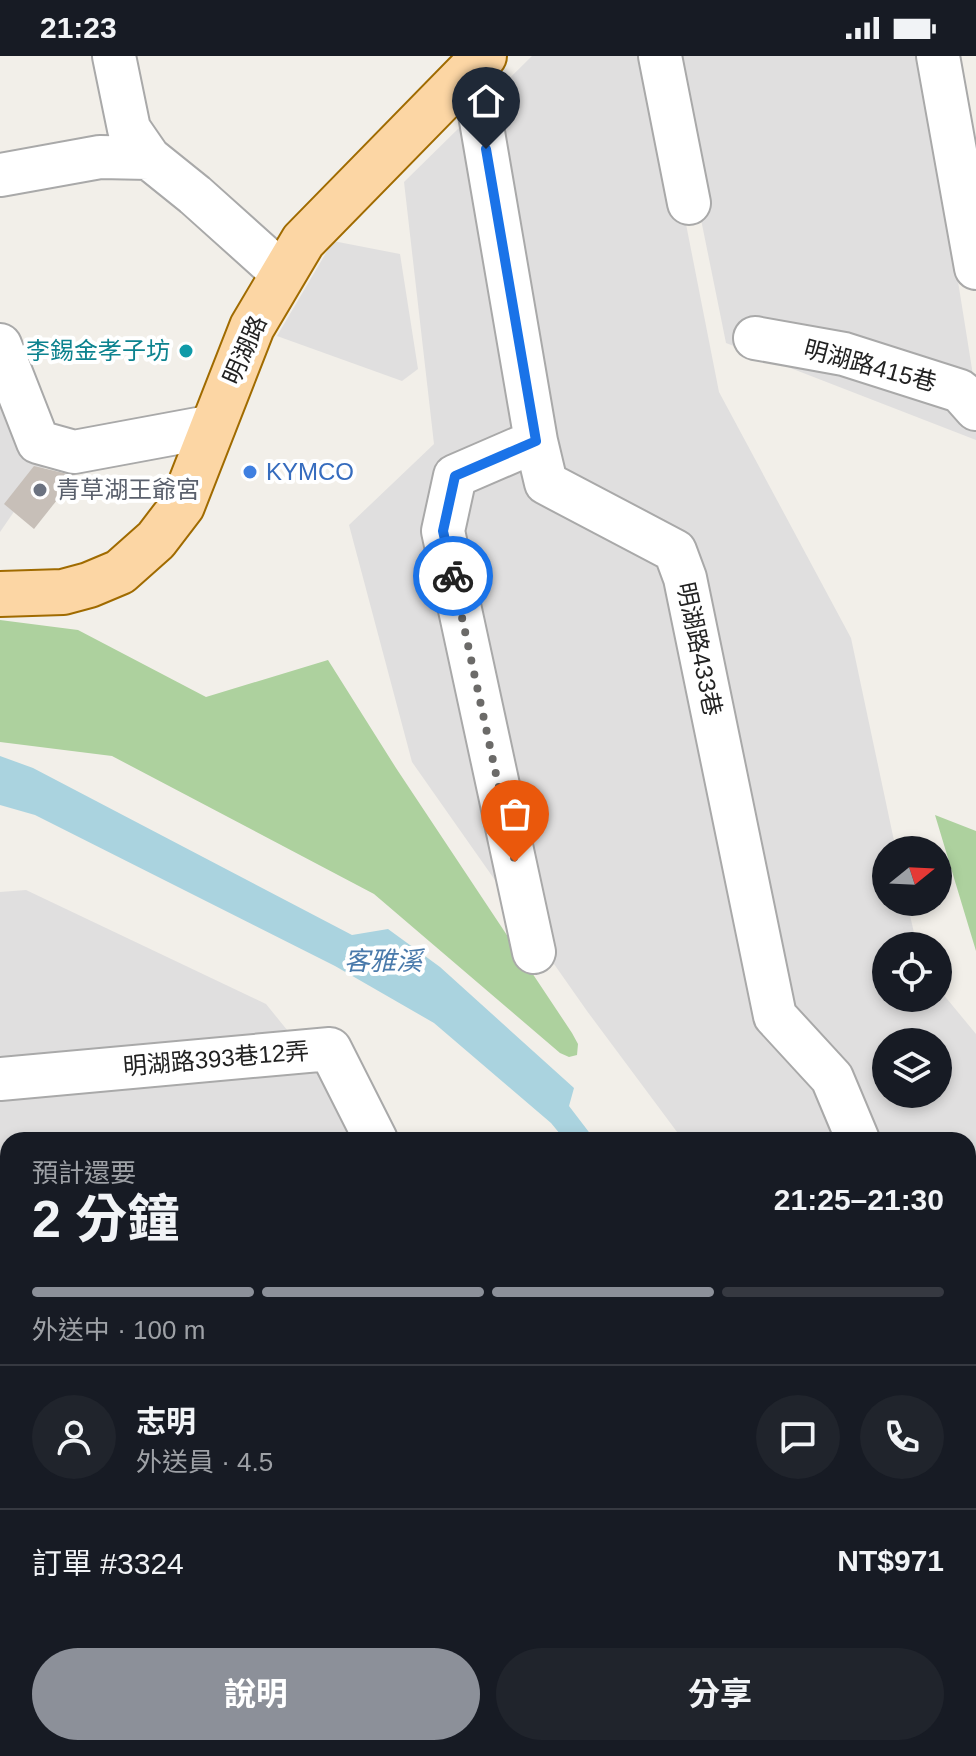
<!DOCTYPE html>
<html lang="zh-TW">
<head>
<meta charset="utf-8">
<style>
	:root { --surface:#171b24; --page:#20242c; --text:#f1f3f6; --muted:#9ea1a6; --line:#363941; --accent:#8c9099 }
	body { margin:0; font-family:Arial,"Noto Sans TC",sans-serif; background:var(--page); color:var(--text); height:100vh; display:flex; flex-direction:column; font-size:30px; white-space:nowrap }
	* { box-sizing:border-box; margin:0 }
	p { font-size:26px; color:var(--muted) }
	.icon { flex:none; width:44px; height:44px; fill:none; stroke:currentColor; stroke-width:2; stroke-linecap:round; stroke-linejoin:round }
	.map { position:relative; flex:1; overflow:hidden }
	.side { position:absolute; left:0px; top:1076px; width:976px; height:624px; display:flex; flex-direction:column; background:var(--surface); border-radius:24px 24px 0 0; box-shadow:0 4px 12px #0003 }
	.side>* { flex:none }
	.needle { width:52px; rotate:72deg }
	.fabs { position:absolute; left:872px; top:780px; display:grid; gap:16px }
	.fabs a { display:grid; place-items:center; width:80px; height:80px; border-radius:50%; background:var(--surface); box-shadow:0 4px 12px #0003; font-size:40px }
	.pin { position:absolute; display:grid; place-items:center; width:68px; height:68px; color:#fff; margin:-82px -34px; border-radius:50% 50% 50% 0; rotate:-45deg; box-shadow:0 0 8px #0007 }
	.pin .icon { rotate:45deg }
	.courier { position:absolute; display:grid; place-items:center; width:80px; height:80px; margin:-40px; border:6px solid #1a73e8; border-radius:50%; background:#fff; color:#222; box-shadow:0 2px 10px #0007 }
	.overview em { font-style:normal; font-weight:700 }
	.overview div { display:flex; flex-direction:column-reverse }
	.overview { display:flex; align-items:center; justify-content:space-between; height:136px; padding:0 32px }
	h1 { font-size:52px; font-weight:700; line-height:60px }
	.bar { display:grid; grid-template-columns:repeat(4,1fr); gap:12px 8px; align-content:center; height:96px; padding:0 32px }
	.bar i { height:10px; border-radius:6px; background:var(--line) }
	.bar .current { background:var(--accent) }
	.bar p { grid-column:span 4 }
	.line { display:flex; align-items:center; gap:20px; padding:0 32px; border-top:2px solid var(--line) }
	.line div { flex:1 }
	.round { display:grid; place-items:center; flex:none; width:84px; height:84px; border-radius:42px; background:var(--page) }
	.primary-button { display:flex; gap:16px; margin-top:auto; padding:16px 32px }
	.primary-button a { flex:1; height:92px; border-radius:48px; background:var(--accent); color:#fff; font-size:32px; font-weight:700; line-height:92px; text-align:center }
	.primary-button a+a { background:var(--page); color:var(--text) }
	.status { display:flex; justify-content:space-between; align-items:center; height:56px; padding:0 40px; background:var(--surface); direction:ltr }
	.status svg { height:22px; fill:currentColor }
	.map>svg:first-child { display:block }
	.residential { fill:#e0dfdf; fill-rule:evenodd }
	.forest { fill:#add19e }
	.water { fill:#aad3df }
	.building { fill:#c7bfb8 }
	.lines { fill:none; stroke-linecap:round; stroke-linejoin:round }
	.minor-casing { stroke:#a9a9a9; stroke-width:46 }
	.major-casing { stroke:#a06b00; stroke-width:48 }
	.minor { stroke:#fff; stroke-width:42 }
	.major { stroke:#fcd6a4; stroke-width:44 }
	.done { stroke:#6b6a68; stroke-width:8; stroke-dasharray:0 14.4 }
	.route { stroke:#1a73e8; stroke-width:10 }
	.culture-dot { fill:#0f9aa8; stroke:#fff; stroke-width:3 }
	.shop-dot { fill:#3f7fe0; stroke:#fff; stroke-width:3 }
	.worship-dot { fill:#6b7280; stroke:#fff; stroke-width:3 }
	.labels { text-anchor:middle; stroke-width:8; stroke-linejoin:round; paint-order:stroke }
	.street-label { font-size:24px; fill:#222; stroke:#fff }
	.culture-label { font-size:24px; fill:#0d838f; stroke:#fff; text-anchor:end }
	.shop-label { font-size:24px; fill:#366cbe; stroke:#fff; text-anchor:start }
	.worship-label { font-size:24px; fill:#5b616d; stroke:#fff; text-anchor:start }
	.water-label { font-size:26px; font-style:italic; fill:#4a7aab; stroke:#fff }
</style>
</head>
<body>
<div class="status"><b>21:23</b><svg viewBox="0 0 49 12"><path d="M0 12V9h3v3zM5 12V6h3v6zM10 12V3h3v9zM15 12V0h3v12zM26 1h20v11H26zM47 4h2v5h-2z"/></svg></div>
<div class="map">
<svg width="976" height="1700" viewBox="0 0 976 1700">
	<rect width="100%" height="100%" fill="#f2efe9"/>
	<!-- residential -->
	<path class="residential" d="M532,0H653L719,336L851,582L896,794H886V846H907L917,890H886V942H938V932L976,978V1171L968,1172V1084H683L587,955L412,706L349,469L434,388L404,126ZM886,986H938V1038H886Z
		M668,0H922L976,338V384L726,287Z
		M333,185L400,198L418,313L402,325L277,280Z
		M0,322L44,412L0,476Z
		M26,834L266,948L326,1022L356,1084H8V1692H968V1500L976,1499V1700H0V836Z"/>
	<!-- forest -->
	<path class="forest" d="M0,564L78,574L206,641L328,604L396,712L572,977L578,988L577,999L569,1001L560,997L374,838L112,700L0,686Z
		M935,759L976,775V895Z
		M976,1166V1317L968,1318V1168Z"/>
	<!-- water -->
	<path class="water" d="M0,700L33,712L352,879L388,873L440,911L574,1032L569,1050L595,1084H565L551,1067L434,967L335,910L35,759L0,749Z
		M976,1353V1392L968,1393V1354Z"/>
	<!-- building -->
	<path class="building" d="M34,410L76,420L34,473L4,448Z"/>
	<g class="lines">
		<!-- minor casing -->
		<g class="minor-casing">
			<path id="minor" d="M114,0L129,73L149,102
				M660,0L689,147
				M938,0L976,212
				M472,12L536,385L546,427L675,495L685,522L775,960L832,1022L858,1084
				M0,119L100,101L149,102L195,139L283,218
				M755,282L844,298L960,335L976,353
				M0,289L38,386L74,396L214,370
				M534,896L443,475L455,420L536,385
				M0,1023L330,993L376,1084
				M0,1238L8,1237
				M0,1449L8,1448
				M968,1616L976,1615
				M0,1696L47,1692"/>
		</g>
		<!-- major casing -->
		<g class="major-casing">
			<path id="major" d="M0,538L63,536L89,529L120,516L156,484L182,450L252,271L303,185L484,0"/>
		</g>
		<!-- minor -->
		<use href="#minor" class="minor"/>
		<!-- major -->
		<use href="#major" class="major"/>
	</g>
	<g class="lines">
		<!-- done -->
		<path class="done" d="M453,520L515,806"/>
		<!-- route -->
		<path class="route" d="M453,520L443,475L455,420L536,385L486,93"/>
	</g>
	<!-- markers -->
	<circle class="culture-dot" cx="186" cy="295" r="8"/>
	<circle class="shop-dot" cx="250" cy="416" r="8"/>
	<circle class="worship-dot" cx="40" cy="434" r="8"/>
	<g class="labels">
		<!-- street labels -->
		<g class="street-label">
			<text transform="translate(245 294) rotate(-66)" y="8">明湖路</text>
			<text transform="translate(870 310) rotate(15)" y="8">明湖路415巷</text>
			<text transform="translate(699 593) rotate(78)" y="8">明湖路433巷</text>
			<text transform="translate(216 1003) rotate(-5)" y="8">明湖路393巷12弄</text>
		</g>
		<!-- culture labels -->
		<g class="culture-label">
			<text x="170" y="303">李錫金孝子坊</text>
		</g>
		<!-- shop labels -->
		<g class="shop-label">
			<text x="266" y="424">KYMCO</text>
		</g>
		<!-- worship labels -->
		<g class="worship-label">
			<text x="56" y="442">青草湖王爺宮</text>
		</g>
		<!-- water labels -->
		<g class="water-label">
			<text x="383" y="914">客雅溪</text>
		</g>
	</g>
</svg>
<div class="fabs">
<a><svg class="needle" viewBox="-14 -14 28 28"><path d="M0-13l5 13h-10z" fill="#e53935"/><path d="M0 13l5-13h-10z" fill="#9ea1a6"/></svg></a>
<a><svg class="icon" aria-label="locate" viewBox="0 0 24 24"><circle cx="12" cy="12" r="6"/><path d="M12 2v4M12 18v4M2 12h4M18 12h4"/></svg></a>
<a><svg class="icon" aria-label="layers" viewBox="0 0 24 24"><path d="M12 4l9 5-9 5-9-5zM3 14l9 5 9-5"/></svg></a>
</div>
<div class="pin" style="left:515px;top:806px;background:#ea580c"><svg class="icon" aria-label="bag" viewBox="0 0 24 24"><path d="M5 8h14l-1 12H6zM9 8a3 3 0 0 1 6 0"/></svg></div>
<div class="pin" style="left:486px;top:93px;background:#1f2937"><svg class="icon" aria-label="home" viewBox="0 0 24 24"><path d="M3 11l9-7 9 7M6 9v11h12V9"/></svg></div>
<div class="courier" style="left:453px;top:520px"><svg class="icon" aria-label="bike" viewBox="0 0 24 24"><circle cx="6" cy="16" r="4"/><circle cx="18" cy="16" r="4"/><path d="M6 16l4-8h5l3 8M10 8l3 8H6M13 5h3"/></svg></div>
<section class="side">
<div class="overview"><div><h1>2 分鐘</h1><p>預計還要</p></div><em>21:25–21:30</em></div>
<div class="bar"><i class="current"></i><i class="current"></i><i class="current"></i><i></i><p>外送中 · 100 m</p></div>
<div class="line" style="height:144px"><a class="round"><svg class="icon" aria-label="person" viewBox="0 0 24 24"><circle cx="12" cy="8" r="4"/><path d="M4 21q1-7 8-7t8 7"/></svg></a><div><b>志明</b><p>外送員 · 4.5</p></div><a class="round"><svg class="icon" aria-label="chat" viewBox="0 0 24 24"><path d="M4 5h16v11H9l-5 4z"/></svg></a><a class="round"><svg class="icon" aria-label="phone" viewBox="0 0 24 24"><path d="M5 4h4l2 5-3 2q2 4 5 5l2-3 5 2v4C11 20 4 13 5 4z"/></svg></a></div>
<div class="line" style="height:104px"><div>訂單 #3324</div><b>NT$971</b></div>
<div class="primary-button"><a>說明</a><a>分享</a></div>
</section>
</div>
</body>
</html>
